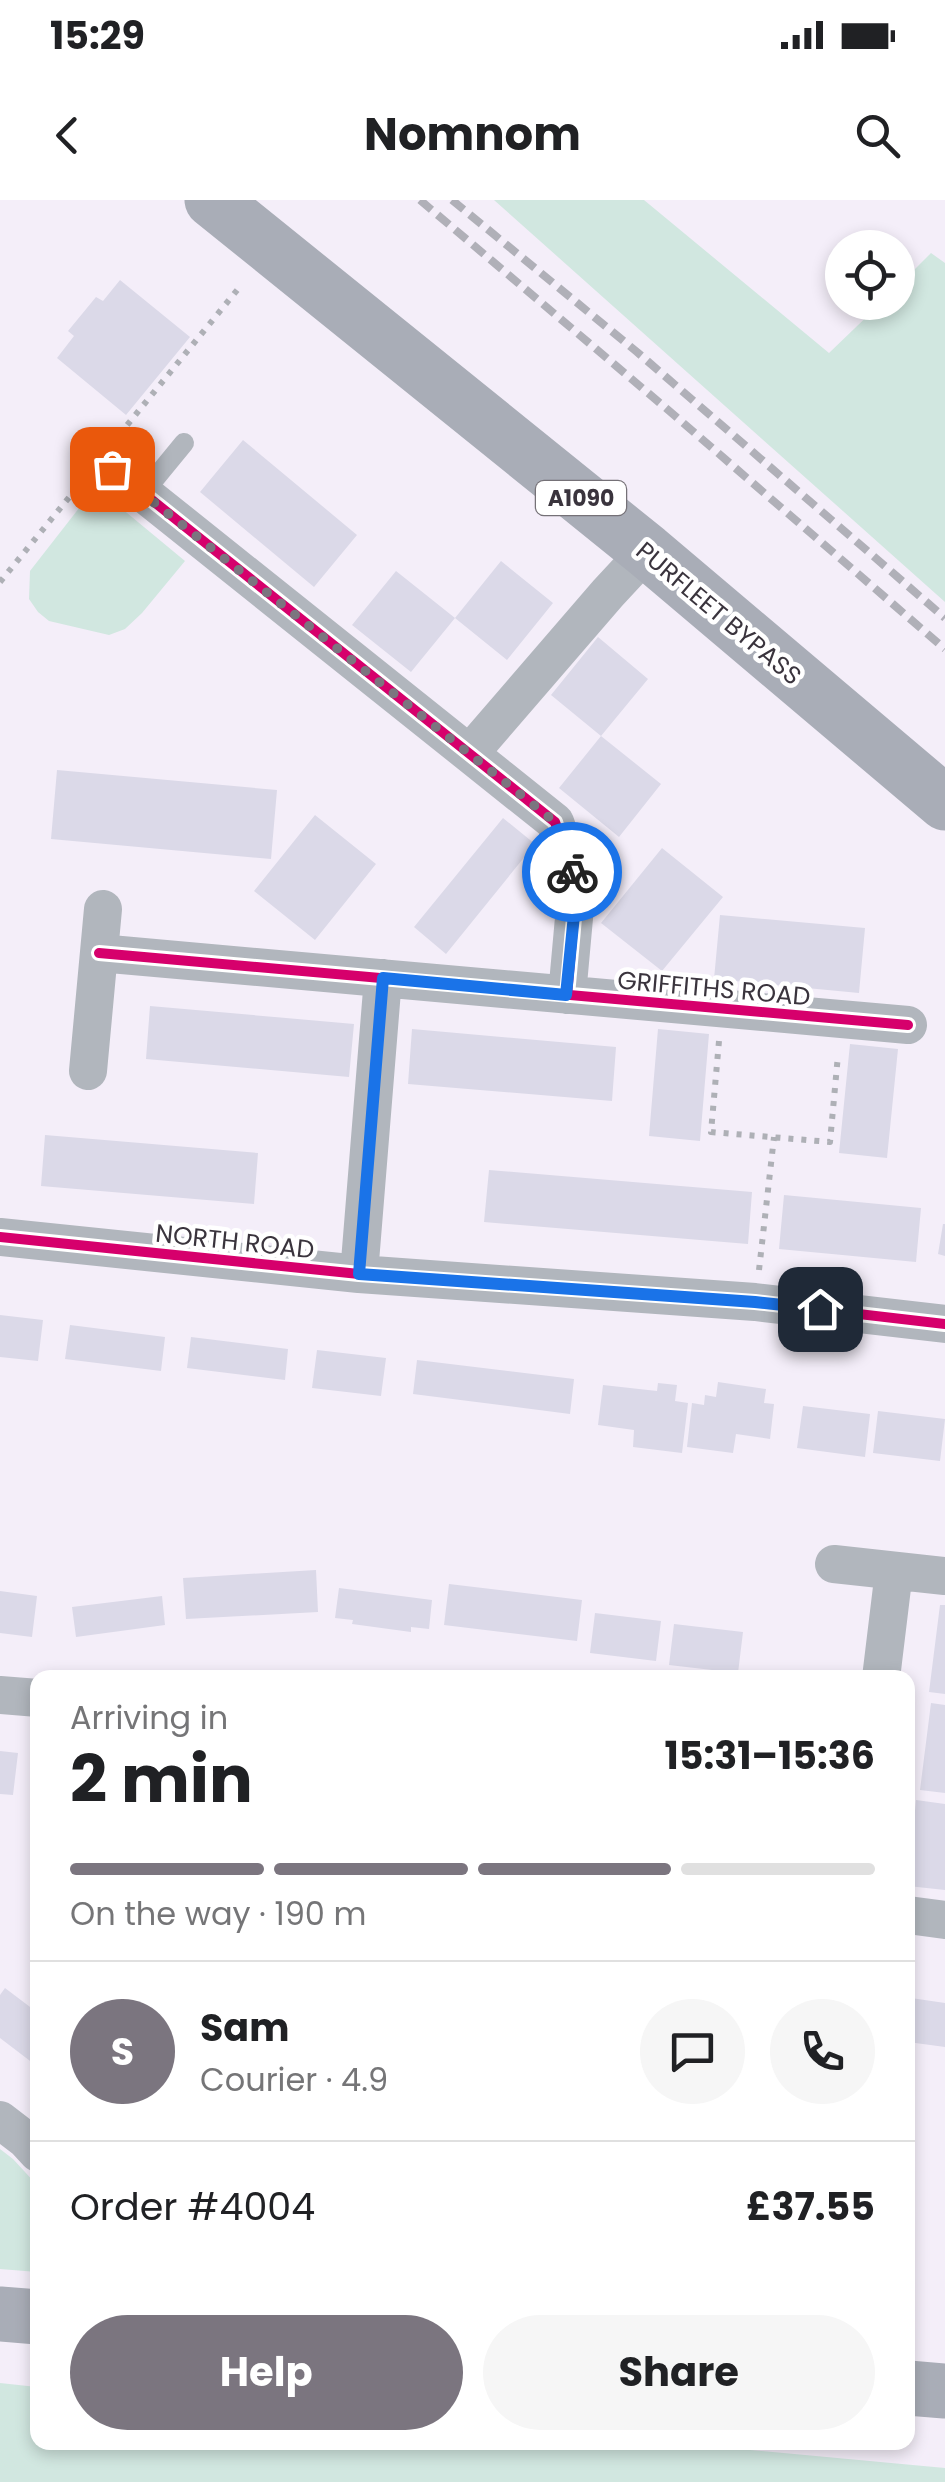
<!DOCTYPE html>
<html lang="en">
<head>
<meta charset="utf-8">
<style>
	:root { --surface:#fff; --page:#f6f6f6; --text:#202124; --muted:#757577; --line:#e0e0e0; --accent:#7b757f }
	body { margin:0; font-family:Poppins,sans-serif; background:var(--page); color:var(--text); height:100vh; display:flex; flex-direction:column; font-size:38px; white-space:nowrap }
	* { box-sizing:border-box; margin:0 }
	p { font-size:32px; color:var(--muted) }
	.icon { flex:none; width:55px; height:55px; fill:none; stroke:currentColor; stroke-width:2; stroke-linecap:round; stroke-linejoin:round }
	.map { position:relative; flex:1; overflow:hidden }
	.drawer { position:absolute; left:30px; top:1470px; width:885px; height:780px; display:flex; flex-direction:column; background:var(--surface); border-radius:20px; box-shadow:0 5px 15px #0003 }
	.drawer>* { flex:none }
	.fabs { position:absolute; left:825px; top:30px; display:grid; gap:20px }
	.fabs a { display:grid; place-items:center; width:90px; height:90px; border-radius:50%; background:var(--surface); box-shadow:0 5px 15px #0003; font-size:50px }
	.pin { position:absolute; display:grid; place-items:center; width:85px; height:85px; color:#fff; margin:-42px; border-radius:20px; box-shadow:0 5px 15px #0006 }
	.courier { position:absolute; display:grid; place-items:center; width:100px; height:100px; margin:-50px; border:8px solid #1a73e8; border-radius:50%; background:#fff; color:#222; box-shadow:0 2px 12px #0007 }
	.head em { font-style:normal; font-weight:700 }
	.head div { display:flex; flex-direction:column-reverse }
	.head { display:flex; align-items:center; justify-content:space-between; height:170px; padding:0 40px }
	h1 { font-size:65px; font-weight:700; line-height:75px }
	.bar { display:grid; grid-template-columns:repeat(4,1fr); gap:15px 10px; align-content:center; height:120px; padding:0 40px }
	.bar i { height:12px; border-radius:8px; background:var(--line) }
	.bar .active { background:var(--accent) }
	.bar p { grid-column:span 4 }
	.line { display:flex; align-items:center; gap:25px; padding:0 40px; border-top:2px solid var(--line) }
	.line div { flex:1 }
	.round { display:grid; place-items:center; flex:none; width:105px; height:105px; border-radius:52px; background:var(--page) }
	.cta { display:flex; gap:20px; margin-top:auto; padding:20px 40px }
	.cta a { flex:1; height:115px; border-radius:60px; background:var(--accent); color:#fff; font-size:40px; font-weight:700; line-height:115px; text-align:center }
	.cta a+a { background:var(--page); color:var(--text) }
	.status { display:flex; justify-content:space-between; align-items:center; height:70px; padding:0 50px; background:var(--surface); direction:ltr }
	.status svg { height:28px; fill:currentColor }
	header { display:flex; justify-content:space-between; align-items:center; height:130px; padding:0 40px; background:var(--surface); font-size:45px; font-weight:700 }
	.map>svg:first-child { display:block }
	.green { fill:#d1e7e0 }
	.building { fill:#dbd9e8 }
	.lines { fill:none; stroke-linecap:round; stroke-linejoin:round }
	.path { stroke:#aeb0b6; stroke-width:6; stroke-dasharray:5 8; stroke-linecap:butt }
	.lane { stroke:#b1b6bd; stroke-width:20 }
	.street { stroke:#b1b6bd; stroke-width:38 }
	.primary { stroke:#a9adb7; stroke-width:55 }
	.rail { stroke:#b0b0b8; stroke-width:8; stroke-dasharray:15 8; stroke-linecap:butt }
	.cycleway-casing { stroke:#fff; stroke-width:16 }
	.cycleway { stroke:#d6006c; stroke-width:10 }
	.done { stroke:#7b757f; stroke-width:10; stroke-dasharray:0 18 }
	.route { stroke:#1a73e8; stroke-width:12 }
	.labels { text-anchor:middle; stroke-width:9; stroke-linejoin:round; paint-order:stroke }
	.shield { fill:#fff; stroke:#757177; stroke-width:2.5 }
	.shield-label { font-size:22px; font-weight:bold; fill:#3a343d }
	.street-label { font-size:25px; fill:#3a343d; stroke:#fff }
</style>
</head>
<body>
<div class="status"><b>15:29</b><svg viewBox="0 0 49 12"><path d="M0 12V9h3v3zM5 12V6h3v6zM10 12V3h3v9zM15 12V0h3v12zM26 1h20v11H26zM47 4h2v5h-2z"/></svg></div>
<header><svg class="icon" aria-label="back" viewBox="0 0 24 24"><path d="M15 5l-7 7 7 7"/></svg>Nomnom<svg class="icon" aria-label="search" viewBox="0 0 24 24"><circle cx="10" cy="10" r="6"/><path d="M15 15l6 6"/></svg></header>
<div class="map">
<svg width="945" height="2282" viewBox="0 0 945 2282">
	<rect width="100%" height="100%" fill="#f4eef9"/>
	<!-- green -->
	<path class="green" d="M494,0H644L829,153L881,103L898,102V86L931,53L945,63V402Z
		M98,299L115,303L185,361L142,413L125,429L109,435L49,421L38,412L29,399L30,371L83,303Z
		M0,1949L13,1959L37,1985V2072L0,2069Z
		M0,2183L37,2187L38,2242H664L945,2268V2282H0Z"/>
	<!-- building -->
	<path class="building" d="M120,80L190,137L126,215L57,158L74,136L68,131L96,97L103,101Z
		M243,240L357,335L314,387L200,292Z
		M501,361L553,403L507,460L455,418Z
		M396,371L455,418L411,472L352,425Z
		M598,437L648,479L601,536L661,584L619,637L559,588L601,536L551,495Z
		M57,570L277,590L271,659L51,639Z
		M315,615L376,664L315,740L254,691Z
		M503,618L535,644L446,754L414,727Z
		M662,648L723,697L662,771L601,723Z
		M720,715L865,728L859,793L714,779Z
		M150,806L354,824L349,877L146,859Z
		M412,829L616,847L612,901L408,884Z
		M658,829L709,834L700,941L649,936Z
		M850,844L898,849L887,958L839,953Z
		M45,935L258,953L254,1004L41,986Z
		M489,970L752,992L748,1044L484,1022Z
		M784,995L921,1008L916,1062L779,1049Z
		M943,1024H945V1056L938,1054Z
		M0,1115L43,1120L38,1161L0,1157Z
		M70,1125L165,1137L161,1171L65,1159Z
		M191,1137L288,1149L285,1180L187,1168Z
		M317,1150L386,1158L381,1196L312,1188Z
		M417,1160L574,1179L570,1214L413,1194Z
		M718,1182L766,1189L764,1203L774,1204L770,1239L736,1234L733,1253L687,1247L692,1203L704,1205L705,1195L716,1197Z
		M658,1183L677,1185L675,1201L688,1203L682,1253L633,1247L634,1230L598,1225L603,1185L657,1191Z
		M803,1206L870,1214L865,1257L797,1248Z
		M878,1211L945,1219L940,1261L873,1253Z
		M316,1370L318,1412L186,1419L183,1378Z
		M449,1384L582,1400L577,1441L444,1425Z
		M339,1388L432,1400L429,1429L411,1427V1432L352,1424L353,1420L335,1418Z
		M0,1391L37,1396L32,1437L0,1433Z
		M162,1396L165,1425L76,1437L72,1407Z
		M940,1405H945V1494L929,1492Z
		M595,1413L661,1421L656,1461L590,1453Z
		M674,1424L743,1432L738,1473L669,1465Z
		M931,1503L945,1505V1593L920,1590Z
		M0,1551L18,1553L13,1595L0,1594Z
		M916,1600L945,1604V1690L908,1686Z
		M5,1788L38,1813V1867L0,1838V1795Z
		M911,1798L945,1803V1847L908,1842Z"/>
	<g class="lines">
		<!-- path -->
		<path class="path" d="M119,235L238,89
			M0,382L80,284
			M719,841L711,932L830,942L838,855
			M759,1070L774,937"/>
		<!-- lane -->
		<path class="lane" d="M143,293L184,243"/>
		<!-- street -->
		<path class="street" d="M113,269L555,622L577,685L567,795
			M470,553L608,393L647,351
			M99,753L908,825
			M88,871L103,709
			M0,1037L359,1074L755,1102L945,1124
			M359,1074L383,778
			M834,1364L945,1376
			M881,1478L894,1371
			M0,1495L38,1498
			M908,1715L945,1720
			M0,1920L26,1940L38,1953"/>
		<!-- primary -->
		<path class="primary" d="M212,0L647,351L945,603
			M0,2114L38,2117
			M908,2188L945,2191"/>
		<!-- rail -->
		<path class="rail" d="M420,0L667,209L945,449
			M452,0L637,152L945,418"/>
		<!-- cycleway casing -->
		<g class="cycleway-casing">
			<path id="cycleway" d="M113,269L555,622L577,685L567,795
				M99,753L908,825
				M0,1037L359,1074L755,1102L945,1124"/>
		</g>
		<!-- cycleway -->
		<use href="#cycleway" class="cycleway"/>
	</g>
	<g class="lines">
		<!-- done -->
		<path class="done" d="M112,269L555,622L572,672"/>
		<!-- route -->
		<path class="route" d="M572,672L577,685L566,795L383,778L359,1074L755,1102L820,1109"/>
	</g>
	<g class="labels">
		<!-- shield labels -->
		<rect class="shield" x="536" y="281" width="90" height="34" rx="8"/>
		<g class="shield-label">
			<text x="581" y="306">A1090</text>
		</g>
		<!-- street labels -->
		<g class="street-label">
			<text transform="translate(719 413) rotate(40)" y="9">PURFLEET BYPASS</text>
			<text transform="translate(714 788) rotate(5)" y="9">GRIFFITHS ROAD</text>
			<text transform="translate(235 1041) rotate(6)" y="9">NORTH ROAD</text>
		</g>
	</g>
</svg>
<div class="fabs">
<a><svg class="icon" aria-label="locate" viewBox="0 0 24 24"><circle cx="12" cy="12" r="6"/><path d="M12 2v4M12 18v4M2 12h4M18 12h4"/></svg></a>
</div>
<div class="pin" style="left:112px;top:269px;background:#ea580c"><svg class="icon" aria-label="bag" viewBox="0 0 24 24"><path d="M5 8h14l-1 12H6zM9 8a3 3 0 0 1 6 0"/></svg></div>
<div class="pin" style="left:820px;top:1109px;background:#1f2937"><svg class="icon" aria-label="home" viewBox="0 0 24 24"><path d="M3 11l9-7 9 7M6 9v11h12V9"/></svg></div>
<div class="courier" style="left:572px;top:672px"><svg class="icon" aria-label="bike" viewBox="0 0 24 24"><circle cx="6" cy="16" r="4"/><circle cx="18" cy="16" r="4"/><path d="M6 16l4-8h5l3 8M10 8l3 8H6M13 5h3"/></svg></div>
<section class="drawer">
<div class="head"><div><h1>2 min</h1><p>Arriving in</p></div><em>15:31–15:36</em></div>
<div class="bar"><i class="active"></i><i class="active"></i><i class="active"></i><i></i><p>On the way · 190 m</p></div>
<div class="line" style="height:180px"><b class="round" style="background:var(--accent);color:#fff">S</b><div><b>Sam</b><p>Courier · 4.9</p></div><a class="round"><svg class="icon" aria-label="chat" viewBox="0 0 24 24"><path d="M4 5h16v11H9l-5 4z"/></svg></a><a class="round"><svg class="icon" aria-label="phone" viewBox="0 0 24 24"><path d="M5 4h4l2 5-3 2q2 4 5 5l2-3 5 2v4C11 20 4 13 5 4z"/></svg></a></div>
<div class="line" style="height:130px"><div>Order #4004</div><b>£37.55</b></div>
<div class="cta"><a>Help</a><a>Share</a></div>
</section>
</div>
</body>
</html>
